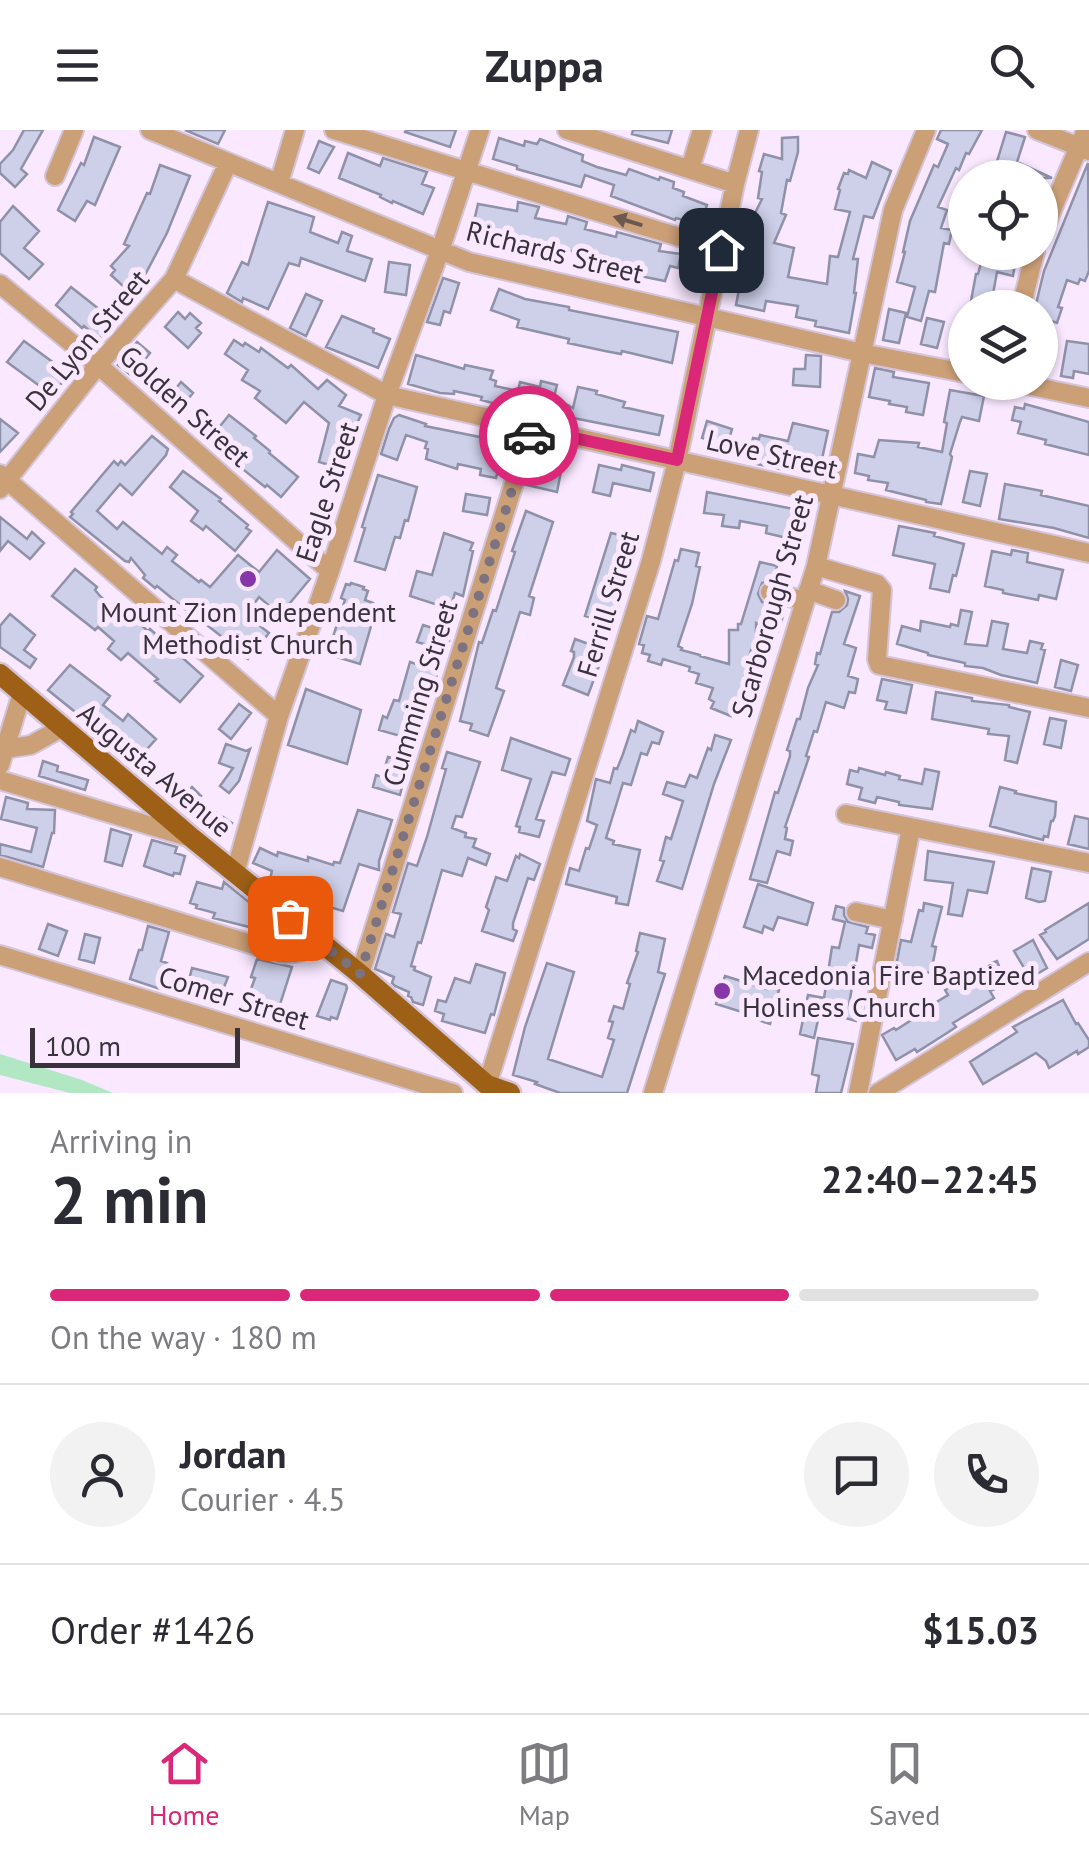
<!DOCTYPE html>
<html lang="en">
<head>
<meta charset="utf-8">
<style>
	:root { --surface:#fff; --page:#f2f2f3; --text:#2b2b33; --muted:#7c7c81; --line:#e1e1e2; --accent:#db2777 }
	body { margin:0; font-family:"PT Sans",sans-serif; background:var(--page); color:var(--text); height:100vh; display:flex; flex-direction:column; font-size:38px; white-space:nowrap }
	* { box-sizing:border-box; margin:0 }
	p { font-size:32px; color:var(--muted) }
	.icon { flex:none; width:55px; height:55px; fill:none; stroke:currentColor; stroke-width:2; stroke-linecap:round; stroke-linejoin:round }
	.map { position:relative; height:963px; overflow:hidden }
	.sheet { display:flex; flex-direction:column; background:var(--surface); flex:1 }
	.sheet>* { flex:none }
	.controls { position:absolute; left:948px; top:30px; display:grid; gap:20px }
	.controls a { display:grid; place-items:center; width:110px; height:110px; border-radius:50%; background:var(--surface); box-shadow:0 2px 8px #0004; font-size:50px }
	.scale { position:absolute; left:30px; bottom:25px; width:210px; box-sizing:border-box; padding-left:10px; border:5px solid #39323b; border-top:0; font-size:28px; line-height:35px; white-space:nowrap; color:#39323b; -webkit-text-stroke:8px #f9e8ff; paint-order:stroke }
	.pin { position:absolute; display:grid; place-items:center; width:85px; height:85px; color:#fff; margin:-42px; border-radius:20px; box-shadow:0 5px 15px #0006 }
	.courier { position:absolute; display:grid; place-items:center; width:100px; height:100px; margin:-50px; border:8px solid #db2777; border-radius:50%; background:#fff; color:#222; box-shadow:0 2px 12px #0007 }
	.summary em { font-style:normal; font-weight:700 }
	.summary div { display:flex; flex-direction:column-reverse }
	.summary { display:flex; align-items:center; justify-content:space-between; height:170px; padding:0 50px }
	h1 { font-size:65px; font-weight:700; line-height:75px }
	.bar { display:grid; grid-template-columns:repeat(4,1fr); gap:15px 10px; align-content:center; height:120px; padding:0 50px }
	.bar i { height:12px; border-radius:8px; background:var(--line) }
	.bar .selected { background:var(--accent) }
	.bar p { grid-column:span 4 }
	.line { display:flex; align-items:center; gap:25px; padding:0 50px; border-top:2px solid var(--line) }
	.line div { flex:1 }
	.round { display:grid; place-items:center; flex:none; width:105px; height:105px; border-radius:52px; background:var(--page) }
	header { display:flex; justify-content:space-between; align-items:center; height:130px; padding:0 50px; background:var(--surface); font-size:45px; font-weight:700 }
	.tabs { display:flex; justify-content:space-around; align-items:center; height:140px; border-top:2px solid var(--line); background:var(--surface); font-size:28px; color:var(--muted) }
	.tabs a { display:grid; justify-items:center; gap:5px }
	.tabs .selected { color:var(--accent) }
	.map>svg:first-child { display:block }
	.green { fill:#b2e7c3 }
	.building { fill:#ced0ea; stroke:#8f91a9; stroke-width:2.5 }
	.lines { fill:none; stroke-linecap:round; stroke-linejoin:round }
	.minor-casing { stroke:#d3c4d8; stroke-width:22 }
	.major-casing { stroke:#d3c4d8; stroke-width:25 }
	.minor { stroke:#cca077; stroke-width:18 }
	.major { stroke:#9e6016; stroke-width:20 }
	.oneway { fill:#6c5850 }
	.done { stroke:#7c7280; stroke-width:10; stroke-dasharray:0 18 }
	.route { stroke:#db2777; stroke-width:12 }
	.poi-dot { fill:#8636a6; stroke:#f9e8ff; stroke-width:4 }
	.labels { text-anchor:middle; stroke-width:10; stroke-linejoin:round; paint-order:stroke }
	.street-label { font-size:28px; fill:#39323b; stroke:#f9e8ff }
	.poi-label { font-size:28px; fill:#39323b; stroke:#f9e8ff }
</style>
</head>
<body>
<header><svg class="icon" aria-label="menu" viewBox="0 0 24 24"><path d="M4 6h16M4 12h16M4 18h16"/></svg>Zuppa<svg class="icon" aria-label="search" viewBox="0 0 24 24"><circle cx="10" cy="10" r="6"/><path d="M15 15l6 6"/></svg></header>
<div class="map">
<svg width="1089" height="963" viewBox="0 0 1089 963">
	<rect width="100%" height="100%" fill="#f9e8ff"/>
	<!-- green -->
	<path class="green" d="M0,924L82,950L113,963H70L0,945Z"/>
	<!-- building -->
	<path class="building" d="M24,0H43L21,39L27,44L15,57L0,43V34L13,20Z
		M185,0H225L218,14Z
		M406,0H456L450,17L405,2Z
		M633,0H672L668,13L632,4Z
		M941,0H982L969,24L966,23L959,40L956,38L938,77L947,80L941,98L952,100L949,114L944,113L935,162L929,161L921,191L907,187L915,157L897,152L905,122H903L910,91L934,35L938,37L948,14L937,9Z
		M1006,2L1025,7L1017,32L1052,48H1020L995,38Z
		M94,7L120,17L95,75L87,71L75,91L58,80L81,33L84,35Z
		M798,7V22L790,51L787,50L781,83L786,85L774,113L794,118L788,147L827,154L830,126L838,127L850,82L835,79L840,60L838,59L844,43L848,44L849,40L866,48L872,32L891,41L873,88L864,86L853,129H858L854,163H856L849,203L815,196L816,191L796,187L798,176L766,171L764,181L736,175L746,123L739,121L744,105L762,69L758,68L762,42L759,41L764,24L782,29V8Z
		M499,8L524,16L525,11L537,14L540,9L583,25L582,31L597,37L626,45L629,39L659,50L660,47L674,52L673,58L684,62L683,66L707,75L700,95L676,88L675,90L611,66L614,55L585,45L581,57L517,39V36L493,29Z
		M319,11L334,17L319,43L308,38Z
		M348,23L380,36L383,28L427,42L422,54L434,58L423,84L393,71L392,73L380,67L381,65L339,48Z
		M1088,33L1089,141L1085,151L1080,149L1078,154L1067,150L1058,177L1062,178L1057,193L1040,187V178H1035L1044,141Z
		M160,35L190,46L167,103L146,143L135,156L128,150L123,156L111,145L115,140L111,136L129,116L124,114L147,63L150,64Z
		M986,35L1016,47L1015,48H981Z
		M268,72L314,87L310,102L338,113L342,102L352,106L347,121L372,129L365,151L301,128L299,136L289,133L268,179L243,168L242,172L227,163L242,132L248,135Z
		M518,72L539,77L535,88L566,94L568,86L587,92L585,99L616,107L617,102L661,114L659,121L681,124L678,138L670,136L665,151L620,142L621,136L585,129L573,124V121L522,115L523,108L485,103L484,109L470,108L478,74L517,81Z
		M13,76L39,101L24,118L43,134L29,149L0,123V92Z
		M984,122H1017L1013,146L997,142L991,175L971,171L976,144H978Z
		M389,132L410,135L406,165L385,162Z
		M443,148L459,153L450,183L444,181L440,195L427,192Z
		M71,157L114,191L99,209L84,196L82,198L56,175Z
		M499,159L525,169L569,177V180L678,202L672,233L622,221L621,224L605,221L568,213L569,209L517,197L519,190L491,180Z
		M306,164L322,171L306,206L290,198Z
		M889,179L906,183L899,213L883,210Z
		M178,182L185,189L190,183L201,193L196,198L201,203L188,218L165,197Z
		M342,186L374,199L373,202L390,209L378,238L326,217Z
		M927,188L944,192L937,218L921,214Z
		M234,210L243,216L245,213L259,222L261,218L288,238L291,235L318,259L327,250L346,265L339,276L361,285L353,302L344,337L340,335L339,338L319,332L329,293L304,272L286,293L255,268L260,261L242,250L248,240L225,224Z
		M24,211L69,244L52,265L7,232Z
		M1067,211L1089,214V244L1074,241L1073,248L1061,246Z
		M137,212L150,223L132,246L118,235Z
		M416,225L464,239L465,235L493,241L490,249L496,251L495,256L518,261L520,252L540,257L541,251L557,255L554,267L573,278L578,257L597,261L596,264L625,272L623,277L663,286L659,305L553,284L552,287L534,284L481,270L482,267L454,261V264L440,263L408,254Z
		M806,225L821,226L820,257L793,255L794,239H805Z
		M875,238L894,242L893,247L929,253L923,285L906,282L907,277L889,274L890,271L869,267Z
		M181,252L193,263L176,284L164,273Z
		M950,260L984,266L979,291L962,287L960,292L950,324L952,327L941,374L926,372V370L886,360L888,353L868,350L869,346L855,343L858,324L874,327L879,310L919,313L918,317L942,322L947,293L944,292Z
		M1025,274L1089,292V325L1045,314L1046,310L1018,303L1021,292L1012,290L1015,277L1024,279Z
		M229,285L256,306L254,308L270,321L269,323L298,347L281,367L267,355L265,357L208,311Z
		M399,285L426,294L425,296L505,312L496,348L480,345L481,339L458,334L457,339L426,329L428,319L425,318L427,312L406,305L397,330L381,324L389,299L394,288Z
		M0,289L18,303L0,322Z
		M707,291L732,299L727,316L702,308Z
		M793,293L828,301L819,343L795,338L794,342L752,333L753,328L749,327L753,308L759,309L760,305L788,311Z
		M152,306L168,319L166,325L132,365L120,354L97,381L117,399L123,392L162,424L167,417L177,425L172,431L199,452L201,450L210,457L238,425L259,442L277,420L310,449L280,485L259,467L246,485L269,503L248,529L235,522V517L203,492L202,493L157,456L155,458L143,448L145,445L131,428L129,432L125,431L70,387L73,384L71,382L114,331L118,335L121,331L125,335Z
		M546,322L564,326L557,362L527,355L535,328L543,331Z
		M599,335L621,340L622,335L654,343L650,361L613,353L610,366L593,362Z
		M183,341L221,369L219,371L248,395L246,398L251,401L235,421L206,396L203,400L191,391L198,381L170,357Z
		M970,341L987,344L980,376L963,372Z
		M378,345L417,357L408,391L405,390L400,408L395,407L385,440L355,431L365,398L362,397Z
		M1005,354L1042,361L1041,365L1089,376V408L1054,398L999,389Z
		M707,362L809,382L802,415L786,412L787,408L766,403L767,396L740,391L739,398L722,396L724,385L704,383Z
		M466,364L490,368L487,385L463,381Z
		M526,381L553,392L529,466L534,468L530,485L520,482L503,536L496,558L504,561L488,606L470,600L472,594L460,591L479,512L482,513L493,480L496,481L515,422L512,421Z
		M0,387L27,409L32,402L44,413L30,429L8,411L0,421Z
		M899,396L935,403L934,406L964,414L956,446L953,445L949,462L930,458L935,434L893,425Z
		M444,403L473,413L470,420L473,421L463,466L455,463L450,479L410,466L417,441L432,445Z
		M611,403L634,408L632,416L635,417L625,442L621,441L614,463L622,465L615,489L612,488L610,493L585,486Z
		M681,419L699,423L696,436L700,437L692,474L678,516L682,518L681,520L700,525V526L729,534V500H738V494H741L760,432L777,436L774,450L762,453L758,464L762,472L768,474L767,481L783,486L778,501L756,493V520H751L741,560L731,586L711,578L714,572L709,569L713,558L696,553L699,544L689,541L690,537L663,529L661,535L648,531L650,525L642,523L644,515L639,514L647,486L658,489L675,430L678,431Z
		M1012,420L1028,423L1027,432L1063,440L1056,469L1039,465L1038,470L1003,463V460L985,456L992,421L1011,425Z
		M75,439L97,457L95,460L100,466L129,493L133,488L148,501L150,499L203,546L180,572L155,551L158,549L128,523L121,530L108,519L114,511L98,497L95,500L52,466Z
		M351,453L364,457L363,459L368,461L365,470L373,473L369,485L374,486L360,534L323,523L326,512L331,513L345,470L341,468L346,454L350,455Z
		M845,461L860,466L844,514L856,518L848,546L858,549L855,563L849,562L844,578L826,572L817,602L814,601L806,626L809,627L785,697L787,698L785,709L793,711L790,725L777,721L767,753L750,749L775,662L778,663L790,626V621L787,620L797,589H800L808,558L818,535L815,534L817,523L820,524L832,482H839L847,475L848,469Z
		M961,480L972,482L965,514L987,516L992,491L1008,494L1003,519L1027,523L1030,511L1043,514L1041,519L1045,520L1037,553L1001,545L983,538L965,536V533L928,525V523L897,514L902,496L920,501L921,491L950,497L951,494L958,496Z
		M10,484L35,505L24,520L36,529L30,538L0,517V496Z
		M423,495L451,504L446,521L417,512Z
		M575,509L605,520L588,565L563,555L574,527V522L571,521Z
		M1061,530L1078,535L1071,561L1055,557Z
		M410,532L438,541L423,592L416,590L411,609L379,600L383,586L387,588L394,570L399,571Z
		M70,535L110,566L103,575L123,591L128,584L156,609L140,627L123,617L121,619L48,560Z
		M882,549L912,555L906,583L885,579L887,572L877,570Z
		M306,559L361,580L347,634L288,615Z
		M936,562L972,568V571L1009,575V577L1030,582L1017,633L1005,630L1009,606L988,604L989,599L932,589Z
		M239,574L251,583L231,609L219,599Z
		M1050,588L1066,591L1061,618L1044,614Z
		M638,591L663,602L659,614L652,612L647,625L641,623L631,655L623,653L606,708L614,711L613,714L640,720L628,775L616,773L617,767L566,754L570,738L579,741L586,718L589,719L597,695L587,691L596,649L610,653L614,638L617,639L623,624L631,600L635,602Z
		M715,605L731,610L714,654L682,759L657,751L664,731L660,730L666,707L671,709L683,671L663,664L667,652L685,657L690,645L697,648L708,618L711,620Z
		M511,608L570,629L565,645L552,642L536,689L544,691L539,707L519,702L520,697L516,696L531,649L502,640Z
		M226,614L246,621L250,619L239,651L229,663L220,656L233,638L219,633Z
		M447,622L480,632L462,687L456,686L452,698L466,703L465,707L476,709L473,717L490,724L486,735L468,728L462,746L442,740L421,813L418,812L411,836L415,837L414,840L431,847L423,875L413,872L411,867L408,866L409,862L395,856L392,853L394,847L375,839L386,804L394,807L401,784L393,782L408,733L417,736L427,707L446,639L442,638Z
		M388,627L408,632L400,665L373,657L376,645L382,647Z
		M43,631L58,636L57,641L88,650L85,660L39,646Z
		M859,638L885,645L886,642L900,646L899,649L922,654L925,639L939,642L932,679L899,675V672L877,667L875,673L859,669L862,658L847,654L850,640L858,642Z
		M192,657L201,666L189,678L181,669Z
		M1000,657L1016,661L1015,663L1056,672L1055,686L1053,691H1051L1048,707L1044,706L1043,710L990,696Z
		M6,667L28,673L27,679L55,680L54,703H52L43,737L0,725V714L31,722L37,698L1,689Z
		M358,680L392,690L379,731V740L359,734L343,781L303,769L302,773L286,760L288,754L270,749L272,741L253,733L260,718L277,726L278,722L308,731V727L333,735L334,732L340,733Z
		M217,683L232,693L220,709L206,699Z
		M1075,686L1089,689V719L1068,714Z
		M111,699L131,705L122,736L105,731Z
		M152,710L177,717L175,723L185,726L180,744L174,743L173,746L144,736Z
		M928,721L994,732L987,763L968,760L962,786L948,784L953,753L925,750Z
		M520,724L540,734L534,750L528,748L513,793V799L517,801L513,811L482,801L489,780L486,777L496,747L507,751L516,726L519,728Z
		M1032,738L1051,742L1045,771L1039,772L1026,768Z
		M197,752L222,759L224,752L255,777L249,797L213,788L215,783L196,778L197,775L190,773Z
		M758,754L813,773L807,795L778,787L773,800L764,796L762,803L744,797Z
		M924,773L942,777L932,816L936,817L931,843L910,839L908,850L894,847L901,810L911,812L919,780L923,781Z
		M1089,773V809L1057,829L1040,805L1046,802L1045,800Z
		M836,776L844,778V785L848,792L868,797L866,803L875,805L872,818L859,815L849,875L860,877L856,891L820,881L814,908L800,904L808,865L824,868L832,817L839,818L845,792L833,789Z
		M48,794L67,801L58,826L39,819Z
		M148,796L169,802L161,831L167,833L160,859L130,849L139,820H142Z
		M640,803L665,809L658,842L665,844L627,963H560L535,954L537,952L513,945L525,897L547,833L574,842L548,929L602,947L614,910L608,908L613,892L609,891L614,876L623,879L630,854L627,853L638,822L636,821Z
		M85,804L100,808L94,833L79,829Z
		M1033,810L1047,838L1030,848L1014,821Z
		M257,829L292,837L275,890L259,885L263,872L248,867L255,848L251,847Z
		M997,831L1006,854L990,861L994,868L953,893L956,897L947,903L917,922L915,919L896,930L882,905L894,898L896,900L916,887L915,885L948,865L945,860L983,836Z
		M476,834L505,843L494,885L491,884L485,903L442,891L444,884L435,881L438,870L446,872L455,848L470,853Z
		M192,838L228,847L217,875L185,866Z
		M725,846L767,859L768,856L779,860L770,894L758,890V887L716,874L718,868L714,867L720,851L723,852Z
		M331,850L346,855L347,858L337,889L331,887L330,890L317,886Z
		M1063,870L1076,894L1078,893L1089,910V917L1078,924L1077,921L1049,938L1046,931L1036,923L983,954L970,932L1017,902L1013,897Z
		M818,908L853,914L841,963H816L819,946L812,944Z"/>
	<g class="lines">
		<!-- minor casing -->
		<g class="minor-casing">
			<path id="minor" d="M150,0L469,132L862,223L965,243
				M334,0L721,120
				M567,0L735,54
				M1037,0L1089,21
				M690,39L702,0
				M55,46L74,0
				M279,53L295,0
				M1040,108L1086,0
				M174,149L387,265L1089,423
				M0,154L98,235L330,441
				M1021,178L1035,122
				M1012,252L1089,268
				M0,344L279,586
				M0,359L98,235L174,149L228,33
				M816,436L877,454L882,460L877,529L879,535L1089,578
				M808,460L836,470
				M770,462L805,471
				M5,619L31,615L63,597
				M0,635L22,563
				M0,650L191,708
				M846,684L1089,733
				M0,737L280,823C296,825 306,821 318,810
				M235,743L279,586L330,441L387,265L440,121L480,0
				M856,782L893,790
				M0,825L453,963
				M360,844L531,299
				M487,955L651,431L677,331L735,54L749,0
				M653,963L816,436L893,80L926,0
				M858,963L911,698
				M878,963L1089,832"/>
		</g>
		<!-- major casing -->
		<g class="major-casing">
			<path id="major" d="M0,544L192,708L360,844L487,955L510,963"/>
		</g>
		<!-- minor -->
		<use href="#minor" class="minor"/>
		<!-- major -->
		<use href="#major" class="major"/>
	</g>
	<!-- one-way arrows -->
	<defs><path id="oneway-solid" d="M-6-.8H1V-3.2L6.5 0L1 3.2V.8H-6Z" transform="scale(2.5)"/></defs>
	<use class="oneway" href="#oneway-solid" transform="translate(628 91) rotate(-163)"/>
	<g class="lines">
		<!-- done -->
		<path class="done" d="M290,788L360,844L529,306"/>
		<!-- route -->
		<path class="route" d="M529,306L532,299L677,330L721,120"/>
	</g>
	<!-- markers -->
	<g class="poi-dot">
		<circle cx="248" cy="449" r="10"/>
		<circle cx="722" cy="861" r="10"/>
	</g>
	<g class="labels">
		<!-- street labels -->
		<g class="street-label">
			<text transform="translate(555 122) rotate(14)" y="10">Richards Street</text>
			<text transform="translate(87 210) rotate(-50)" y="10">De Lyon Street</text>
			<text transform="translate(185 276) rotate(42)" y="10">Golden Street</text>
			<text transform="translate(772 324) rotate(13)" y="10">Love Street</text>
			<text transform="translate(327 362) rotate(-72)" y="10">Eagle Street</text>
			<text transform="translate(608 474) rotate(-73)" y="10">Ferrill Street</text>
			<text transform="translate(772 476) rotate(-74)" y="10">Scarborough Street</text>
			<text transform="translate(420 563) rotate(-73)" y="10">Cumming Street</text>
			<text transform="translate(155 640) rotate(40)" y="10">Augusta Avenue</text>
			<text transform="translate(234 868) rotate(17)" y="10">Comer Street</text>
		</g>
		<!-- poi labels -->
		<g class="poi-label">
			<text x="248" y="492">Mount Zion Independent<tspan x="248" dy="32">Methodist Church</tspan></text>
			<text x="742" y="855" text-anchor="start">Macedonia Fire Baptized<tspan x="742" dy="32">Holiness Church</tspan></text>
		</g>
	</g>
</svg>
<div class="controls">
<a><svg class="icon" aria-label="locate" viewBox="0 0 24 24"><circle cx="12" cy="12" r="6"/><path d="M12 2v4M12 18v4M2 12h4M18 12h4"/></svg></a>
<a><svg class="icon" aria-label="layers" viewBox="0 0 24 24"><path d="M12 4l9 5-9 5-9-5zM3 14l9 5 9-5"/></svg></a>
</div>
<div class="scale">100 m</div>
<div class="pin" style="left:290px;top:788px;background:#ea580c"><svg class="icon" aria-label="bag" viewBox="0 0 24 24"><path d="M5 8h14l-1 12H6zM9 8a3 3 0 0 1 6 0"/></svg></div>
<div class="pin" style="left:721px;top:120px;background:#1f2937"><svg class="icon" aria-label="home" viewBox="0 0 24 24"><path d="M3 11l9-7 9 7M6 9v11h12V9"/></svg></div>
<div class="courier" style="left:529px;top:306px"><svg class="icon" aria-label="car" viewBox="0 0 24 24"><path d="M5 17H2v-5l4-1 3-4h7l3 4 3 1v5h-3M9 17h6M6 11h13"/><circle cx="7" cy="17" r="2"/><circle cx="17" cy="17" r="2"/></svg></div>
</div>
<section class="sheet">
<div class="summary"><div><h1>2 min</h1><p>Arriving in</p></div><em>22:40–22:45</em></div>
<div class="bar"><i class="selected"></i><i class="selected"></i><i class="selected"></i><i></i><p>On the way · 180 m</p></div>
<div class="line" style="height:180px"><a class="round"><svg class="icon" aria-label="person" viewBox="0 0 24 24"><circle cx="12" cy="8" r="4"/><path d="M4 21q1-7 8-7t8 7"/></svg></a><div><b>Jordan</b><p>Courier · 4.5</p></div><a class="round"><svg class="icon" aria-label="chat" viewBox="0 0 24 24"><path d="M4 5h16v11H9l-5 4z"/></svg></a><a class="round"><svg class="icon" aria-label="phone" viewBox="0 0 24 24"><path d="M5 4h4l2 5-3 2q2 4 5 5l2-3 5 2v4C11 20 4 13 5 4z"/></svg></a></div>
<div class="line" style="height:130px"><div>Order #1426</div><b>$15.03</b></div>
</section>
<nav class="tabs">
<a class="selected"><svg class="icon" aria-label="home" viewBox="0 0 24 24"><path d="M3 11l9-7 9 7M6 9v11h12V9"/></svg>Home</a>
<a><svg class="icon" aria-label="map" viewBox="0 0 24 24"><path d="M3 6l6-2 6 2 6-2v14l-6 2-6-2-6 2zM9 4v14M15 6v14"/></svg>Map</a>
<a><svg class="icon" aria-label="saved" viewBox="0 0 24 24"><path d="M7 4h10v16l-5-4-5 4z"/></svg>Saved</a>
</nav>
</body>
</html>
